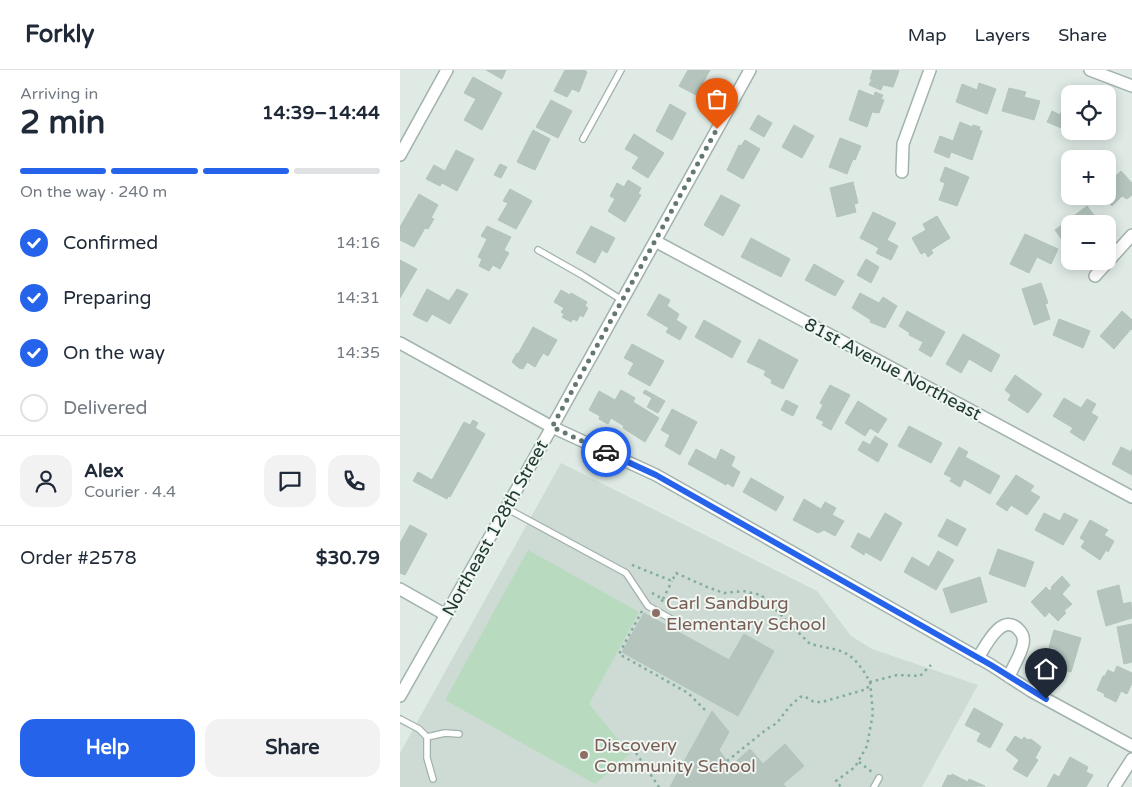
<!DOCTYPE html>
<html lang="en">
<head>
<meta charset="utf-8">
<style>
	:root { --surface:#fff; --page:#f2f2f3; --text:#1f2937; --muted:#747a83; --line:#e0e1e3; --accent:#2563eb }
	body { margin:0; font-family:"Varela Round",sans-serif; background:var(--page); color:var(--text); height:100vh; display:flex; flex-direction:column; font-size:19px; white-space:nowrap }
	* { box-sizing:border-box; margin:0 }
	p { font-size:16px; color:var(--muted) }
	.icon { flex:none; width:28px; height:28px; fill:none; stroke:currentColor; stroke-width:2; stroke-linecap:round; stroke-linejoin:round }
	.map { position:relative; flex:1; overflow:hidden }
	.sheet { display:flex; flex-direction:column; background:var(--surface); width:400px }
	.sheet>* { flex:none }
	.buttons { position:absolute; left:661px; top:15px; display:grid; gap:10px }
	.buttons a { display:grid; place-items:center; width:55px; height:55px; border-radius:10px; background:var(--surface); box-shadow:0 2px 12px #0003; font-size:25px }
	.pin { position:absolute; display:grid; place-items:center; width:42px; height:42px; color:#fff; margin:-51px -21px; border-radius:50% 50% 50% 0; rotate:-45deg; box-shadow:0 0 5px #0007 }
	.pin .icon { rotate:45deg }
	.courier { position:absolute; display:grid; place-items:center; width:50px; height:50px; margin:-25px; border:4px solid #2563eb; border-radius:50%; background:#fff; color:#222; box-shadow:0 1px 6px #0007 }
	.head em { font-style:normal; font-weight:700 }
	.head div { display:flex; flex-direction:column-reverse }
	.head { display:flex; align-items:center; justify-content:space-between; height:85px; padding:0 20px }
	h1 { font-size:32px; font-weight:700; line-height:38px }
	.bar { display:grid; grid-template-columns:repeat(4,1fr); gap:8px 5px; align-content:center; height:60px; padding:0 20px }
	.bar i { height:6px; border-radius:4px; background:var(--line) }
	.bar .active { background:var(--accent) }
	.bar p { grid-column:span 4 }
	.line { display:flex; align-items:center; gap:12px; padding:0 20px; border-top:1px solid var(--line) }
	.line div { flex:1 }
	.round { display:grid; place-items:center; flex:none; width:52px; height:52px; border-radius:15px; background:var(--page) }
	ol { padding:0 20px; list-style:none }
	li { display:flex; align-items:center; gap:15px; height:55px }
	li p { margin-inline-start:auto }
	li .icon { padding:5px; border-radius:50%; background:var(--accent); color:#fff; stroke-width:4 }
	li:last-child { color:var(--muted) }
	li i { width:28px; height:28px; border:2px solid var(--line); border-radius:50% }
	.button { display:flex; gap:10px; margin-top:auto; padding:10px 20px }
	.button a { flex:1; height:58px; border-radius:15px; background:var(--accent); color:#fff; font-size:20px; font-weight:700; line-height:58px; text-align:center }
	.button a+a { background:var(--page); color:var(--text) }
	header { display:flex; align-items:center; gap:30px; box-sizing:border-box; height:70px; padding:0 25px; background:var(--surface); border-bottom:1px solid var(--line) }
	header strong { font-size:24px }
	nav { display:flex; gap:28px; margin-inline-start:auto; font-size:18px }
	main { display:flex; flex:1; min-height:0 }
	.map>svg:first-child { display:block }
	.built { fill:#cedad4 }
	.green { fill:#b8dbc0 }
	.building { fill:#b5c5be; stroke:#b2c4bc }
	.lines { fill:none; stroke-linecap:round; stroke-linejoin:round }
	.lane-casing { stroke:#a2b2ac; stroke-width:8 }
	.street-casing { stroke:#a2b2ac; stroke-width:14 }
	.path { stroke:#80ad9d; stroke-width:2.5; stroke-dasharray:2.5 4; stroke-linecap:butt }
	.lane { stroke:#fff; stroke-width:5.5 }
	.street { stroke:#fff; stroke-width:11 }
	.done { stroke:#647871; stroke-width:5; stroke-dasharray:0 9 }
	.route { stroke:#2563eb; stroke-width:6 }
	.education-dot { fill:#8d6e63; stroke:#f0f7f3; stroke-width:2 }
	.labels { text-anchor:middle; stroke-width:4; stroke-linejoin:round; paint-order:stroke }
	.street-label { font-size:18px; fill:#213a32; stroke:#f0f7f3 }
	.education-label { font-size:18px; fill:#785e54; stroke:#f0f7f3; text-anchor:start }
</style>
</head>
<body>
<header>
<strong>Forkly</strong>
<nav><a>Map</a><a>Layers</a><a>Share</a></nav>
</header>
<main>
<section class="sheet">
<div class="head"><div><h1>2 min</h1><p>Arriving in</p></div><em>14:39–14:44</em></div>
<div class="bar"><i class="active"></i><i class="active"></i><i class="active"></i><i></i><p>On the way · 240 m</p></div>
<ol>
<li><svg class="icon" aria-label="check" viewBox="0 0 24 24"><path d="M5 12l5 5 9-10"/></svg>Confirmed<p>14:16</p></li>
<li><svg class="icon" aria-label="check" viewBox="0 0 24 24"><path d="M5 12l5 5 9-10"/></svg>Preparing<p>14:31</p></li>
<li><svg class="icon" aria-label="check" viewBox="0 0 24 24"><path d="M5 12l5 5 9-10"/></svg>On the way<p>14:35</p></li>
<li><i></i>Delivered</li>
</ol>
<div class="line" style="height:90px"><a class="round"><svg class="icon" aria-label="person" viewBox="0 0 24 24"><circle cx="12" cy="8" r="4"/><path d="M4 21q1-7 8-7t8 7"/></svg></a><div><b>Alex</b><p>Courier · 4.4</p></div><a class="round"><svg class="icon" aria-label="chat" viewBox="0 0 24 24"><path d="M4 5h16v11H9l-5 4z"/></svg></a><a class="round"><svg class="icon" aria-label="phone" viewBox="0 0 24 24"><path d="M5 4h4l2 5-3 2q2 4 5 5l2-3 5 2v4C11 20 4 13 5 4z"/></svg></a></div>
<div class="line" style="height:65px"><div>Order #2578</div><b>$30.79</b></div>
<div class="button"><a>Help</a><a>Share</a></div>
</section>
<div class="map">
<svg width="732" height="717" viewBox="0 0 732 717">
	<rect width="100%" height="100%" fill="#dfeae5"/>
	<!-- built -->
	<path class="built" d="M161,393L417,521L451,566L472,579L578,615L522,717H0V683Z"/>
	<!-- green -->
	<path class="green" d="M128,480L239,542L189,634L230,684L195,714L45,630Z"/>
	<!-- building -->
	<path class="building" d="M86,0H106L102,9Z
		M165,0H184L187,2L179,22L172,19L167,27L154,21Z
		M288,0H310L296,25L279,16Z
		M473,0H495L499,1L493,17L483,15L481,20L469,15L472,9H470Z
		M73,7L102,23L82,60L64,50L76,29L64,23Z
		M579,13L596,19L587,44L556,32L562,14L577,20Z
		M609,18L626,22L624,27L640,31L634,50L602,41Z
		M459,20L474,26L475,22L483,25L481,29L484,30L479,43L472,42L467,57L449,50Z
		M667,27L670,28V61H677L676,64L647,52L652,41L660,45Z
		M151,30L172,41L158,68L136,57Z
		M270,34L286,43L272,70L256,61Z
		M358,45L372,53L364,67L350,59Z
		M560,52L572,57L573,55L580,57L579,60L582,61L572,90L551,82L549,88L534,82L540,66L553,71Z
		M394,55L414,66L402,88L382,77Z
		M133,60L150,69L135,100L117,92Z
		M234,64L264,83L248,108L232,98L239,87L225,79Z
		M440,68L461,76L455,90L453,89L447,104L429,97Z
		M345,70L360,79L343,109L327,100L339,75L341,76Z
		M56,80L74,89L57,121L42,113L40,116L26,109L34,95L45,101Z
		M100,94L107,97L101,108L94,105Z
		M545,97L569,107L557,136L539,130L545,113L540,111Z
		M721,101L732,113V125L727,129L722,126L712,136L703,126H708V113Z
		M228,110L241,118L238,124L241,125L225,152L208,141L215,129L210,126L217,113L224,117Z
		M453,112L458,133L454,134L456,142L437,147L430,118Z
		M110,119L132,131L116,159L98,150L108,133L103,131Z
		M19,124L38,135L31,148L34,149L28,159L25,158L14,177L0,170V157Z
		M321,125L340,135L323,166L304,155Z
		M687,136L699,152L696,154H670V170L665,174L655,160Z
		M473,142L496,153L487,170L498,176L491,190L476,183L479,178L460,168Z
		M537,146L550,168L531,180L533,183L528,187L525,182L521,184L512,168L526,160L523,154Z
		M87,156L111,167L104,180L109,183L100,199L93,195L89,201L79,196L82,189L78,187L87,169L81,166Z
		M191,156L215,168L207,183L202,180L195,193L176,183Z
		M625,164L658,179L651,194L637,187L629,203L610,194Z
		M351,168L390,189L381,207L341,187Z
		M466,189L479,197L471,213L457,205Z
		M0,190L17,199L0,228Z
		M414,194L444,211L435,226L405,210Z
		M641,213L648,233L645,234L650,249L634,255L622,219Z
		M27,219L49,231L57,219L68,224L50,254L32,244L27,252L13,245Z
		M161,220L170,225L171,223L187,232L185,236L188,238L183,247L180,245L177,251L173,249L171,252L162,247L164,244L161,242L164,238L154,232Z
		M460,223L479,233L483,227L497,236L485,258L470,252L471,250L452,238Z
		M259,224L270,230L267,236L279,244L276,250L287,257L280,270L266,262L269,258L247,245Z
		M507,241L545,262L531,287L519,280L523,272L509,265L510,263L499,256Z
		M722,241L732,250V260L731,259L714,279L700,266Z
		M659,249L690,261L683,278L653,265Z
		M304,250L341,271L332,288L295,267Z
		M133,257L157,270L148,286L143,283L135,297L127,292L123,299L119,298L112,292L117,283L118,284Z
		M563,264L600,285L591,302L569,289L561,303L546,294Z
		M359,269L398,290L383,319L371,313L372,310L364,305L366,301L347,292Z
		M232,274L264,291L250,316L228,304L234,293L224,288Z
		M615,305L642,324L628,343L608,330L611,325L605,320Z
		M430,315L450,325L431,360L422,355L424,352L416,348L423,335L420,333Z
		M221,320L235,328L233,332L259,348L245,372L223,358L224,356L211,348L208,354L199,349L200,346L189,340L199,321L215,330Z
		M245,320L265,331L258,343L247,337L252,328L243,323Z
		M664,328L681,338L687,329L696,334L691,343L698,347L684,371L670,362L673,358L653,346Z
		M386,330L398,336L393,346L381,340Z
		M458,331L487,349L478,363L470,358L465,366L445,353Z
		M272,339L297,352L280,385L265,376L270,365L261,360Z
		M73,350L78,353L75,358L85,364L50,427L48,426L47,429L13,411L18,402L32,410L64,352L70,355Z
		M509,356L542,373L531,393L498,376Z
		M475,366L488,374L478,392L458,380L463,371L470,375Z
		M559,377L568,382L565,387L600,406L590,424L564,409L560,417L550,411L552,408L544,404Z
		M721,377L731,382L732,379V405L712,394Z
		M296,379L316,390L321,379L335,387L331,396L340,402L333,417L327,413L326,415L288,394Z
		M616,405L634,416L630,421L640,427L627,445L611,435L607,441L596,434Z
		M351,408L384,427L376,441L343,422Z
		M404,429L421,439L425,432L436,438L432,445L444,451L435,466L424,460L418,463L393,450Z
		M485,443L502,453L481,491L465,482L464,485L451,477L458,463L470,469Z
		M644,443L660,451L664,443L678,450L663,475L635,460Z
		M547,449L566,459L557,476L538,466Z
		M690,450L708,460L704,465L714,471L708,482L706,480L700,490L681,477L685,471L680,468Z
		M10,455L27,464L5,505L0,503V473Z
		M598,479L634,492L625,517L589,504Z
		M538,481L554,490L536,520L504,502L512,487L529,497Z
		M662,506L670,515L662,524L672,534L664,541L666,543L658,551L649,542L645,547L631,532L646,517L650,521L652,518L651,517Z
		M580,507L587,532L551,543L543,519Z
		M719,515L723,534L731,532L732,548L706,556L697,521Z
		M244,543L329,590L344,564L374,581L338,646L222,582Z
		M732,554V592L724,594L717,557Z
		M654,560L681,568L671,602L658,599L659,595L651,593L655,578L649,577Z
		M717,596L732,603V613L727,624L721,621L716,632L704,626L705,624L697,620L703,606H705L708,600L714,603Z
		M574,638L603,654L590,678L577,671L581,663L565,655Z
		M312,641L329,662L319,680L331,696L350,679L363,694L385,674L404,696L383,714L386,717H270Z
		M615,666L622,670L624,667L628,670L631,669L641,677L635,688L638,690L627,707L613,699L619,690L606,680Z
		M670,687L688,697L686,702L693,705L686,717H647L654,704L659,707Z
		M552,704L568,712L569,709L585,716L542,717L548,705L551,706Z"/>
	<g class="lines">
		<!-- lane casing -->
		<g class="lane-casing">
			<path id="lane" d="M183,69L221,0
				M138,180L182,205L222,230
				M106,438L226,503L248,536L280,554L308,556
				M0,649L19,659L27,667V688L33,709
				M27,667L45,663L59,664
				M474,717L479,708"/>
		</g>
		<!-- street casing -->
		<g class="street-casing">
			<path id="street" d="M690,0L732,16
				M0,85L47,0
				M502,102L503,74L530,0
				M255,171L732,427
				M695,206L732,165
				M0,273L152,357L256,405L591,595L631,621L732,676
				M0,519L46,545
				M578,588C585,577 602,541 619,560C623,564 624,569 623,574C621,585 613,596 609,607
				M0,626L152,357L350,0
				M714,717L732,689"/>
		</g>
		<!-- path -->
		<path class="path" d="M232,495L272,511L276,503L307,517L324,523L343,521L361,525L410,574L438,580L447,584L454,589L463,600L470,612L473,643L467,676L455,697L436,711L441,717
			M252,523L263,529L261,533
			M263,529L272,511
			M242,541L219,584L288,623L307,642
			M236,683L259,717
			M327,691L367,659L377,653L389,637L400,627L404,626L414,632H422L467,619L470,612L497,605L520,606L531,595
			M459,692L472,702"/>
		<!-- lane -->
		<use href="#lane" class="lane"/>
		<!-- street -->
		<use href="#street" class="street"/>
	</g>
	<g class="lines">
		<!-- done -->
		<path class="done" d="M206,382L152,357L317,59"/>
		<!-- route -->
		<path class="route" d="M206,382L256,405L591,595L646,629"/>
	</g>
	<!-- markers -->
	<g class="education-dot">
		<circle cx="256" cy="543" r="5"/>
		<circle cx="184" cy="685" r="5"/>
	</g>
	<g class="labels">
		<!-- street labels -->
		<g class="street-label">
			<text transform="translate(493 299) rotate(28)" y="6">81st Avenue Northeast</text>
			<text transform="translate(95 458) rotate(-61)" y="6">Northeast 128th Street</text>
		</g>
		<!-- education labels -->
		<g class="education-label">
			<text x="266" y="539">Carl Sandburg<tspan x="266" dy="21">Elementary School</tspan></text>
			<text x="194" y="681">Discovery<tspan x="194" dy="21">Community School</tspan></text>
		</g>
	</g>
</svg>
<div class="buttons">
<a><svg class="icon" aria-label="locate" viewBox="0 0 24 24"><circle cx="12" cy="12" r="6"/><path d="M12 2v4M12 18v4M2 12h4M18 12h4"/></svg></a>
<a>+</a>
<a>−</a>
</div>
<div class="pin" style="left:317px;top:59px;background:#ea580c"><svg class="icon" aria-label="bag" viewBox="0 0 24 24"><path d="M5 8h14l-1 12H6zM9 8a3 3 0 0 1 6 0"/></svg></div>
<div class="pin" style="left:646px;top:629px;background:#1f2937"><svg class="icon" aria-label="home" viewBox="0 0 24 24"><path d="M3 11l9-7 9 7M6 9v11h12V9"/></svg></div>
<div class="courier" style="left:206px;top:382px"><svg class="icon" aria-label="car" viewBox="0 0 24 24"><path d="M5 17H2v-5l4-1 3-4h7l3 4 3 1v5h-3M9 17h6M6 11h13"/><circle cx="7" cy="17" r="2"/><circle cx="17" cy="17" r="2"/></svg></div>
</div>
</main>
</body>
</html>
